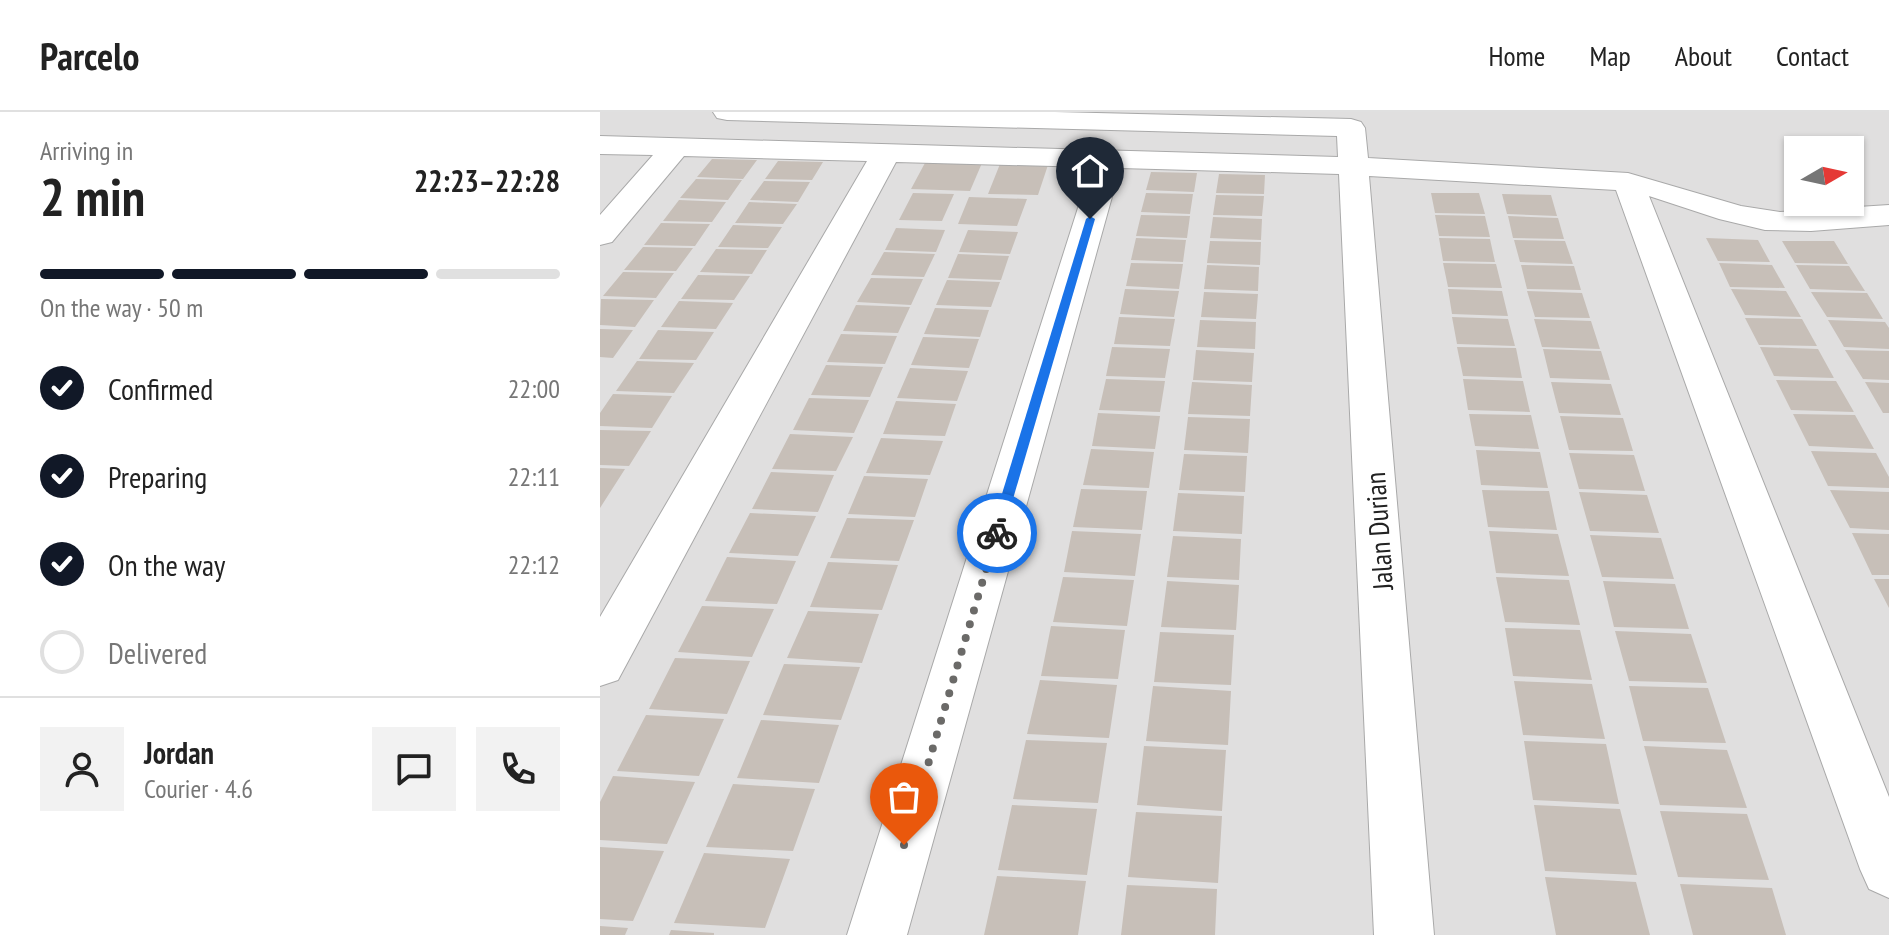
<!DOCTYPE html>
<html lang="en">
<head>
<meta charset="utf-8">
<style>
	:root { --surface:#fff; --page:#f2f2f2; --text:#222; --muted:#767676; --line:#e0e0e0; --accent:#111827 }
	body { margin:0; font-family:"PT Sans Narrow",sans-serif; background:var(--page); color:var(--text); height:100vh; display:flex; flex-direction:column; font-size:30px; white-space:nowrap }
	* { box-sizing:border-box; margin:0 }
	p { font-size:26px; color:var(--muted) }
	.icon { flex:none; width:44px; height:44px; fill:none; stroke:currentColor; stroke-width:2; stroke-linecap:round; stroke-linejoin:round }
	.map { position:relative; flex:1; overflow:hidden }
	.sheet { display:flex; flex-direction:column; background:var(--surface); width:600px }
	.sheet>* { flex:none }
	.needle { width:52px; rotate:81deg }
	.tools { position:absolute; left:1184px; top:24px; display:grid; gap:16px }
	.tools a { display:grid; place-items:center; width:80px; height:80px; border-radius:0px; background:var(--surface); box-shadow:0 2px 6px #0004; font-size:40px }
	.pin { position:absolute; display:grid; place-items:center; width:68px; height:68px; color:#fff; margin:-82px -34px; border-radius:50% 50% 50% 0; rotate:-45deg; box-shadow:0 0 8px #0007 }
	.pin .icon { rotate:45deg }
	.courier { position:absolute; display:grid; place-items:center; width:80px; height:80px; margin:-40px; border:6px solid #1a73e8; border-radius:50%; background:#fff; color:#222; box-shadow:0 2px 10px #0007 }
	.headline em { font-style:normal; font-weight:600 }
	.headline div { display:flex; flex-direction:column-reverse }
	.headline { display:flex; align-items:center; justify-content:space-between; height:136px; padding:0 40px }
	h1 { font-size:52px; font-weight:600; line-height:60px }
	.bar { display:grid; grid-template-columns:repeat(4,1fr); gap:12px 8px; align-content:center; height:96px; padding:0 40px }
	.bar i { height:10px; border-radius:6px; background:var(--line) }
	.bar .active { background:var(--accent) }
	.bar p { grid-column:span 4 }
	.line { display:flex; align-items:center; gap:20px; padding:0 40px; border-top:2px solid var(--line) }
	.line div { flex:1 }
	.round { display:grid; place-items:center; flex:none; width:84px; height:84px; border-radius:0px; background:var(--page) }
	ol { padding:0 40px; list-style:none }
	li { display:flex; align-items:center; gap:24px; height:88px }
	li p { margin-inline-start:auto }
	li .icon { padding:8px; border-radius:50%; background:var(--accent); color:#fff; stroke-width:4 }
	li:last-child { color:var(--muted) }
	li i { width:44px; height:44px; border:4px solid var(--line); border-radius:50% }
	header { display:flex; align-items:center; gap:48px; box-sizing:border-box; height:112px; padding:0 40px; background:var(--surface); border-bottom:2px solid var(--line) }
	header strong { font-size:38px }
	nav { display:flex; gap:44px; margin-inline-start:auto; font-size:28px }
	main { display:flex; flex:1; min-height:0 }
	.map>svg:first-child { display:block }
	.residential { fill:#e0dfdf; fill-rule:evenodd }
	.building { fill:#c7bfb8 }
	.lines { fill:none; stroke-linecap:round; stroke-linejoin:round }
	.minor-casing { stroke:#a9a9a9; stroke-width:2 }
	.minor { fill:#fff; fill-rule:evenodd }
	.route { fill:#1a73e8 }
	.done { stroke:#6b6a68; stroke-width:8; stroke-dasharray:0 14.4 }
	.labels { text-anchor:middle; stroke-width:7; stroke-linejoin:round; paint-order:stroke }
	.street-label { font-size:28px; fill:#222; stroke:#fff }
</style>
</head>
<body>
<header>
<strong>Parcelo</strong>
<nav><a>Home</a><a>Map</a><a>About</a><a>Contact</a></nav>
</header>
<main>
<section class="sheet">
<div class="headline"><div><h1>2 min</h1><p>Arriving in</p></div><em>22:23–22:28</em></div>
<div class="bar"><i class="active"></i><i class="active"></i><i class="active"></i><i></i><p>On the way · 50 m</p></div>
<ol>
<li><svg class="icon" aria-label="check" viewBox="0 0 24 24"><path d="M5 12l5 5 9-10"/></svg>Confirmed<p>22:00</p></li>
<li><svg class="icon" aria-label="check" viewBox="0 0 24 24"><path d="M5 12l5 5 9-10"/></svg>Preparing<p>22:11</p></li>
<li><svg class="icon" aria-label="check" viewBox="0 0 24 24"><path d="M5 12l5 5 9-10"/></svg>On the way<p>22:12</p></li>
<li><i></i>Delivered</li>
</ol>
<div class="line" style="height:144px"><a class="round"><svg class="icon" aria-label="person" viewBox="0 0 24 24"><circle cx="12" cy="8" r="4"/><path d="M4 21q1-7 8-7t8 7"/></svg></a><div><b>Jordan</b><p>Courier · 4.6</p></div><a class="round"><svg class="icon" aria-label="chat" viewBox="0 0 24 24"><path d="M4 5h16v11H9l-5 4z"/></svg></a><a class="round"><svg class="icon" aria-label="phone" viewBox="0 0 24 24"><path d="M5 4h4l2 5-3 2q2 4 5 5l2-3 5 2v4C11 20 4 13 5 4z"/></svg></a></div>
</section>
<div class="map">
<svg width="1289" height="823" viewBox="0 0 1289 823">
	<rect width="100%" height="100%" fill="#f2efe9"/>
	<!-- residential -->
	<path class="residential" d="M0,0H1289V823H0ZM1198,38H1250V90H1198Z"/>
	<!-- building -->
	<path class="building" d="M112,47L157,48L143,67L97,65Z
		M178,49L223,50L212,68L165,67Z
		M326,49L382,51L370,79L311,77Z
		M400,52L448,53L438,83L388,82Z
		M551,60L597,61L594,80L546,78Z
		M619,62L665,63L664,82L616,81Z
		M96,67L142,68L128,88L80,86Z
		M164,69L210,70L198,90L150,88Z
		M313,81L354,82L342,109L299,108Z
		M546,81L593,82L590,102L541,100Z
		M831,81H879L885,102L835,101Z
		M902,82L951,83L957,104L907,102Z
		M616,83L664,84L662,104L613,103Z
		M369,85L427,87L417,114L358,112Z
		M79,88L126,90L112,110L63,109Z
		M149,90L197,92L183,112L135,111Z
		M541,103L590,104L587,126L536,124Z
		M835,103L885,104L890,125L839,124Z
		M908,104L958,106L964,127L913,126Z
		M613,105L662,107L661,128L610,126Z
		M61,111L110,112L95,134L44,133Z
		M133,113L182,115L168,136L118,135Z
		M296,116L345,118L336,140L285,138Z
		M368,118L418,120L410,142L359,140Z
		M536,126L586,128L583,150L531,148Z
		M839,126L890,127L895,150L843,149Z
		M1106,126L1158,128L1170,150L1118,149Z
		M914,128L965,129L973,152L920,150Z
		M610,129L661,130L660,153L607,151Z
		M1182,129H1234L1248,152L1195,151Z
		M43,135L93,136L76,159L24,158Z
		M116,137L167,138L152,162L100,160Z
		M284,140L335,142L324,165L271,163Z
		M358,142L409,144L401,168L348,166Z
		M531,151L583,152L579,177L526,174Z
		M843,151L896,152L902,176L848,175Z
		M1119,151L1172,153L1185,176L1130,175Z
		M607,153L659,155L658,179L604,177Z
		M921,153L974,154L981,178L927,177Z
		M1196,153L1249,154L1265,179L1210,177Z
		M23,160L74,161L56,186L3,184Z
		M98,163L150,164L134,188L81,187Z
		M271,166L323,167L311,193L257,190Z
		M347,168L400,170L391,195L336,193Z
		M525,177L579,179L574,205L520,202Z
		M848,177L902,179L908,204L852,202Z
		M1131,177L1186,179L1201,205L1145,203Z
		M927,179L982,181L990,206L935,205Z
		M604,180L658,182L656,207L601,205Z
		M1211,180L1267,181L1283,207L1227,205Z
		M1,187L54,188L35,215L0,213Z
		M79,189L133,191L116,217L61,215Z
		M256,193L310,195L298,221L243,219Z
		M335,196L389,198L380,225L324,222Z
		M519,205L575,207L570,234L514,232Z
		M852,205L908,207L915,234L857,232Z
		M1145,206L1202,207L1217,234L1159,233Z
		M934,207L991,209L1000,237L942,235Z
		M600,208L656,210L655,237L597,235Z
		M1228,208L1285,210L1289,216V237L1244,235Z
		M0,217L33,218L13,246L0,245Z
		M58,218L114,220L96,248L39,247Z
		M241,222L297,224L285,252L227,250Z
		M323,225L379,227L369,256L311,253Z
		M512,235L570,237L565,266L506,264Z
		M857,235L916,236L922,266L863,264Z
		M1160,235L1218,237L1234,266L1174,264Z
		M943,237L1001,239L1010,268L950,266Z
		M596,238L654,241L652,270L593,268Z
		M1245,238L1289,239V268L1263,267Z
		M37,249L94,251L74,281L16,279Z
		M226,253L283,255L270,285L211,283Z
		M310,256L368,259L357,289L297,286Z
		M506,267L565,269L560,300L499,298Z
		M863,267L923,269L930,300L868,298Z
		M1176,268L1236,269L1254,300L1191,298Z
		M592,270L652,273L650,304L588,302Z
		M951,270L1011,272L1021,303L959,301Z
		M1265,270L1289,271V301H1283Z
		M13,282L72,284L52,316L0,314V301Z
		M209,286L269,288L254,321L193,318Z
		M296,289L356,292L345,324L283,322Z
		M498,301L560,304L555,337L492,334Z
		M869,302L931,303L939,337L875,334Z
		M1193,302L1255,303L1274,337L1209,334Z
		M960,304L1023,306L1033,339L969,338Z
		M588,305L650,307L648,341L584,338Z
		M0,318L51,319L29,354L0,353Z
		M190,322L253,325L236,359L172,357Z
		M281,326L343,329L330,363L266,361Z
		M491,337L554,340L549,376L483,373Z
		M876,338L940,340L948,376L881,373Z
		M1211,339L1276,341L1289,365V376L1228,374Z
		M969,341L1034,343L1045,379L979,377Z
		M584,342L647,344L645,380L579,378Z
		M0,356L25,357L0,396Z
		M171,360L234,363L218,400L152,397Z
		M264,364L328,367L315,405L248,402Z
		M481,377L547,379L542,418L473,415Z
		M882,378L949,379L957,418L888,415Z
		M1230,378L1289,380V418L1250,416Z
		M979,380L1047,383L1059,421L990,419Z
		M578,381L644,384L642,422L573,419Z
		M150,401L216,404L198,444L129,441Z
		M247,406L314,408L299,449L230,446Z
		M472,419L541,422L535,464L464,460Z
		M889,419L958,422L969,464L896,461Z
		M1252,421L1289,422V463H1272Z
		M990,423L1061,426L1074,467L1002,465Z
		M573,424L641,427L639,468L567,465Z
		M127,445L196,449L177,492L105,489Z
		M228,450L298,453L282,498L210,495Z
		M463,465L534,468L527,514L453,510Z
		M896,465L969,468L980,513L905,510Z
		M1274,467H1289V496Z
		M567,469L639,473L636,518L561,515Z
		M1003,469L1075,472L1089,517L1014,515Z
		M102,494L174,497L152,545L78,540Z
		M208,499L279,502L262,551L187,546Z
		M451,514L525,518L518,567L441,564Z
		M905,516L980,518L992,568L913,564Z
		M1015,519L1091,522L1107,571L1029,569Z
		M560,520L634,523L631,573L554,570Z
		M75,546L150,549L127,602L49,597Z
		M184,552L260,555L241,608L163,603Z
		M440,568L517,573L509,626L427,622Z
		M914,569L992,572L1005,627L923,623Z
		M553,574L631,579L628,633L546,629Z
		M1029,574L1108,576L1126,631L1043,629Z
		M46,603L124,607L99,664L17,659Z
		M161,608L239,613L219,671L137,666Z
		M426,628L507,631L498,691L413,687Z
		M924,629L1006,632L1019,692L933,688Z
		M544,634L626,638L622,699L537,693Z
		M1044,634L1127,638L1147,696L1060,693Z
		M13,664L95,670L67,732L0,728V690Z
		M133,672L215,677L193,739L106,735Z
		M412,693L497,697L487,763L398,758Z
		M934,693L1020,697L1037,763L945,759Z
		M1060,699L1147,702L1169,768L1078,765Z
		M536,700L622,704L618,771L528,765Z
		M0,735L64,739L33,809L0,807Z
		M104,741L190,747L165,816L74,811Z
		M397,764L486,769L478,823H384Z
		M945,765L1036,770L1050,823H956Z
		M1080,772L1172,776L1186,823H1093Z
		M527,773L617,777L615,823H521Z
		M0,814L28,816L25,823H0Z
		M71,818L114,821V823H69Z"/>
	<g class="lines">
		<!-- minor casing -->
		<g class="minor-casing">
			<path id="minor" d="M113,0H455L751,7L761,10L765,16L768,46L1028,61L1141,94L1180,100L1289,93V113L1211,119L1165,118L1119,107L1049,84L1289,685V786L1269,777L1260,757L1016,78L769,64L834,823H774L739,62L520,56L307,823H247L491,55L296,50L18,568L0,574V505L267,49L84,44L12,130L0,133V103L53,43L0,42V24L738,45L737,24L127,8L117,6Z"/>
		</g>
		<!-- minor -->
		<use href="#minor" class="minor"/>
	</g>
	<!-- route -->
	<path class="route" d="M490,104L495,107L403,421L397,427L390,421L486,107Z"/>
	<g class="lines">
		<!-- done -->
		<path class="done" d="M304,733L397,421"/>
	</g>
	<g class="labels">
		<!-- street labels -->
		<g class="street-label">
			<text transform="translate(779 419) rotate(-94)" y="10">Jalan Durian</text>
		</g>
	</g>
</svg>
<div class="tools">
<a><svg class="needle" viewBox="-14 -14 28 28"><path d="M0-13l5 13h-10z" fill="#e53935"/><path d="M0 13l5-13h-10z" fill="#767676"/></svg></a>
</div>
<div class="pin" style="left:304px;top:733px;background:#ea580c"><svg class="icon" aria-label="bag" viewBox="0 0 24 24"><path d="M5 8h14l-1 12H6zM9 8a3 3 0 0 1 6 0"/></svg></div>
<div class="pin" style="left:490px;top:107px;background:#1f2937"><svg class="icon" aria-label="home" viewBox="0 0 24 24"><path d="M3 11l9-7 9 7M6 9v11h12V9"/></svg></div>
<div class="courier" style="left:397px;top:421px"><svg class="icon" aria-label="bike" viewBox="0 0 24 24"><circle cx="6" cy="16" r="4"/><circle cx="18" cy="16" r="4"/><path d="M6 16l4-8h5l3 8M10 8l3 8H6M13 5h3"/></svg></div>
</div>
</main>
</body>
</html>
